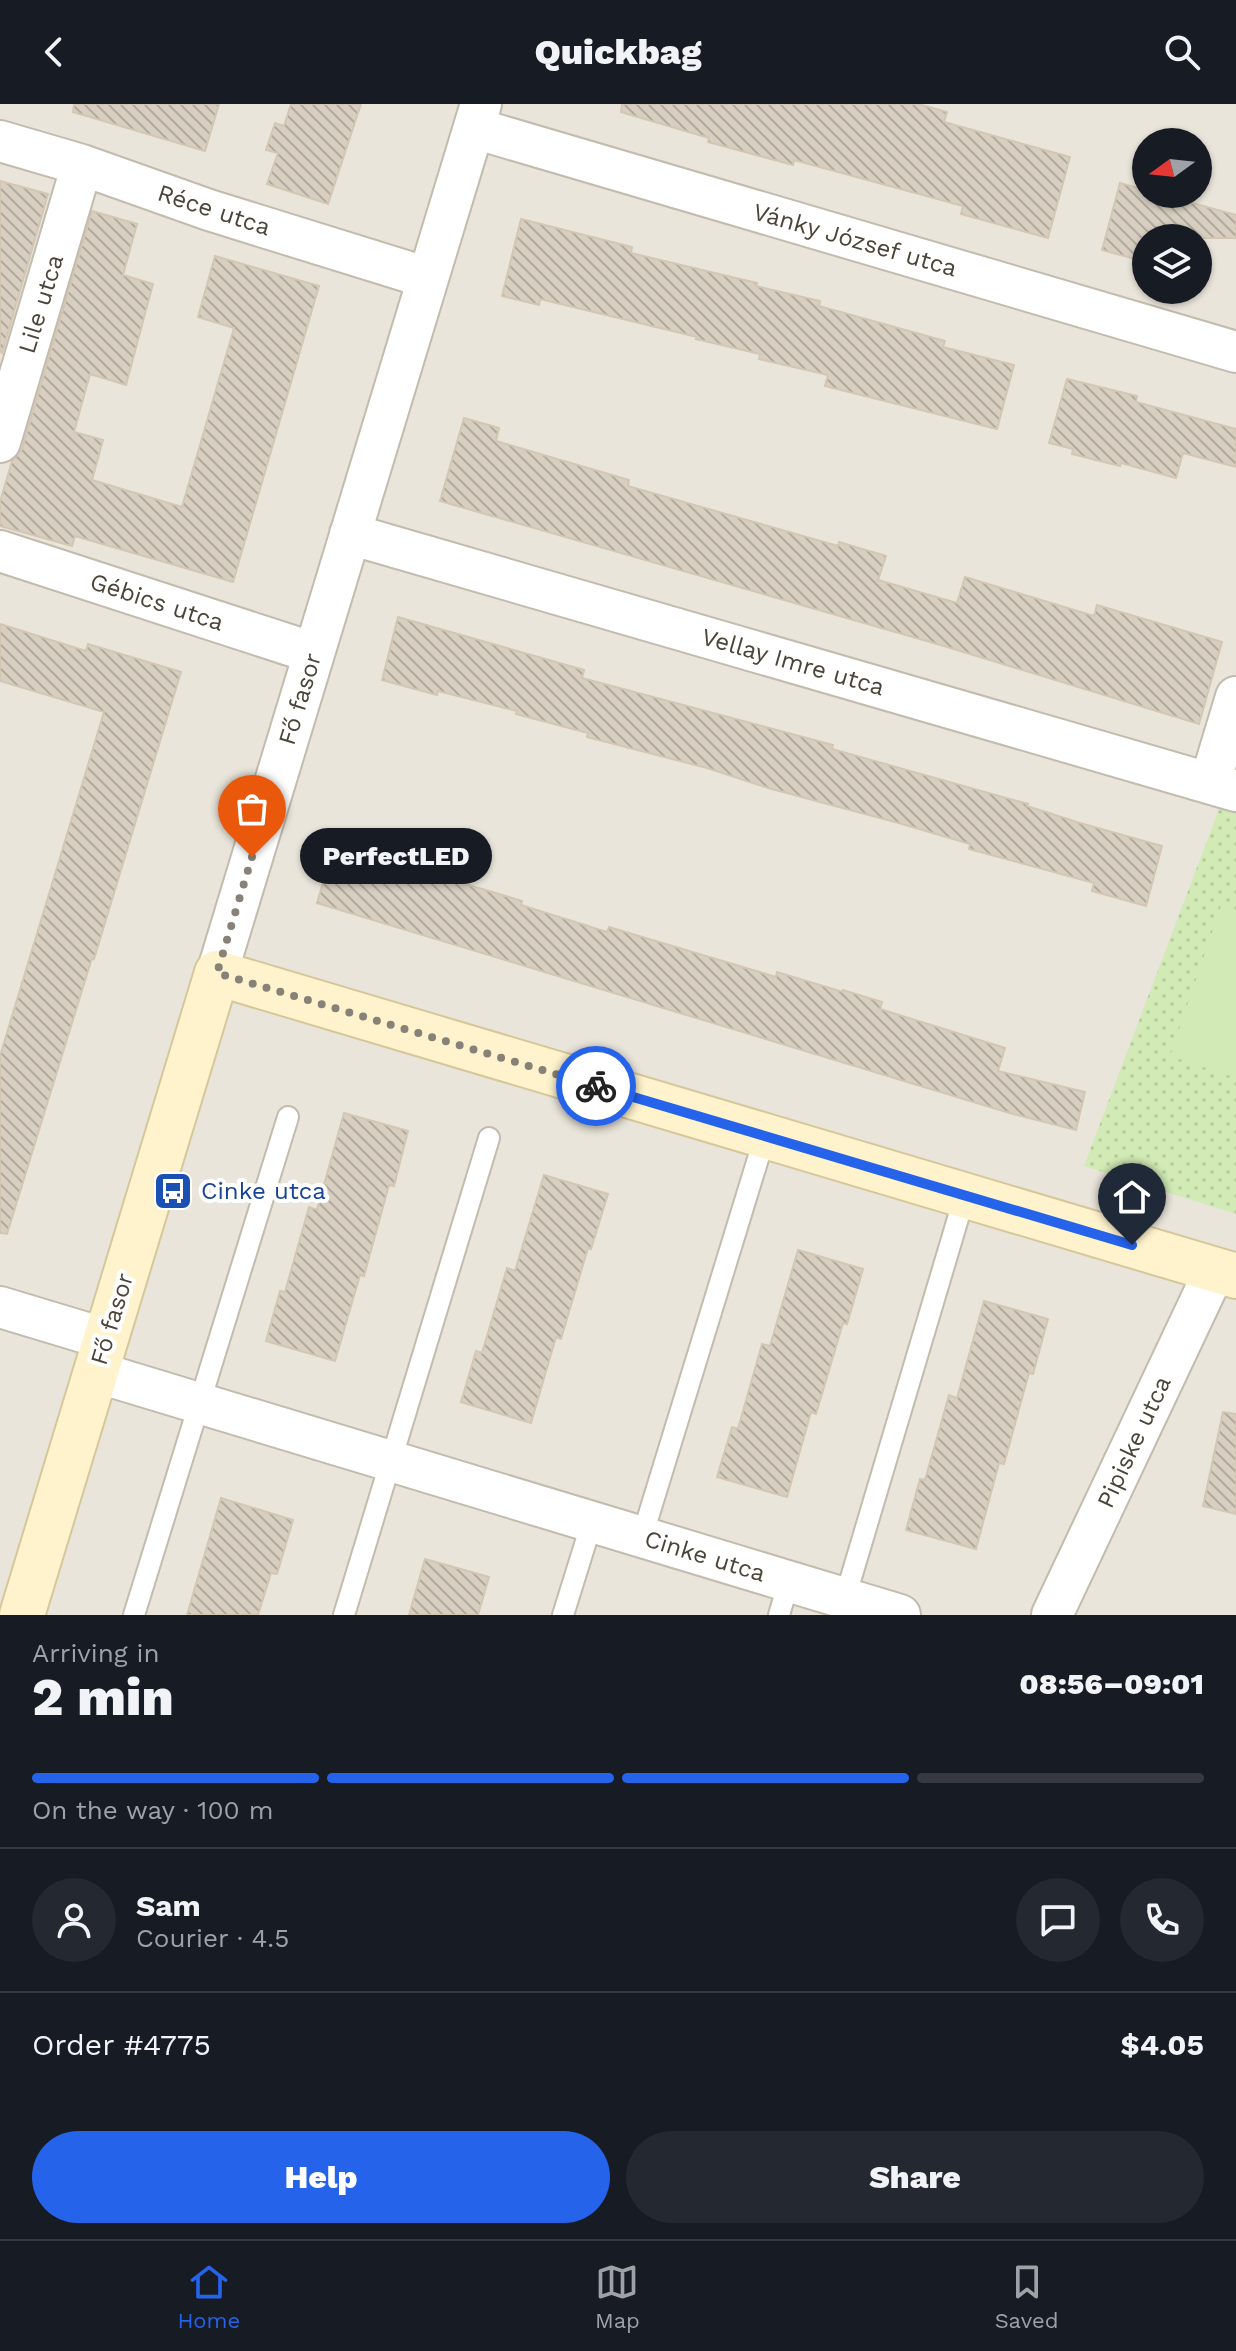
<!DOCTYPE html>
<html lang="en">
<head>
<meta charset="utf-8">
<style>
	:root { --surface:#171b24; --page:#242831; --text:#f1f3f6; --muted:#9ea1a6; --line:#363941; --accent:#2563eb }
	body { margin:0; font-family:"Work Sans",sans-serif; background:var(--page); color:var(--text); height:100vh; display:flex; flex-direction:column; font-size:30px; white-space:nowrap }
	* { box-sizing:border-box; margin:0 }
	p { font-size:26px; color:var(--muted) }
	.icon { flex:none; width:44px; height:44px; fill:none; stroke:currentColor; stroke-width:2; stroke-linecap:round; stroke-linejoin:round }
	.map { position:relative; height:1511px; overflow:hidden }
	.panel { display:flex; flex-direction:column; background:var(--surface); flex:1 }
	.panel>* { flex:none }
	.needle { width:52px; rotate:255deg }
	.buttons { position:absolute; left:1132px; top:24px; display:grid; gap:16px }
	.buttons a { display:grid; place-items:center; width:80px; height:80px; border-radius:50%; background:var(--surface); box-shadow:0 2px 6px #0004; font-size:40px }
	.pin { position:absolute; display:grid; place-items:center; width:68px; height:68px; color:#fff; margin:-82px -34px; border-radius:50% 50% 50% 0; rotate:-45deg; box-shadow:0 0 8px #0007 }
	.pin .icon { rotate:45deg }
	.courier { position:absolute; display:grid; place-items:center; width:80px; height:80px; margin:-40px; border:6px solid #2563eb; border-radius:50%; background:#fff; color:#222; box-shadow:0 2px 10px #0007 }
	.bubble { position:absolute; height:56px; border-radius:28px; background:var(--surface); box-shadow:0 2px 6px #0004; font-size:26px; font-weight:800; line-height:56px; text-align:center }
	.headline em { font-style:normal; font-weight:800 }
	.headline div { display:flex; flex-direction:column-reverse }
	.headline { display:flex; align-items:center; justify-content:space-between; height:136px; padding:0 32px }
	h1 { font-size:52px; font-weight:800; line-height:60px }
	.bar { display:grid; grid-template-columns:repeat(4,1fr); gap:12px 8px; align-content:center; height:96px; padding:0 32px }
	.bar i { height:10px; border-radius:6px; background:var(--line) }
	.bar .active { background:var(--accent) }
	.bar p { grid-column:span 4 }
	.line { display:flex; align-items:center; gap:20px; padding:0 32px; border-top:2px solid var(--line) }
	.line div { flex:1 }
	.round { display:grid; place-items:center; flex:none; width:84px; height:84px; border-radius:42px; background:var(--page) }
	.action { display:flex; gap:16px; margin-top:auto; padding:16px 32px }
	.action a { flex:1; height:92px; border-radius:48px; background:var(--accent); color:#fff; font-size:32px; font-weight:800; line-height:92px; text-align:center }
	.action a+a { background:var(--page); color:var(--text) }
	header { display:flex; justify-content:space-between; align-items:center; height:104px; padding:0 32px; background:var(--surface); font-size:36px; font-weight:800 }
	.menu { display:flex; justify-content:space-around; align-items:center; height:112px; border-top:2px solid var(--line); background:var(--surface); font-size:22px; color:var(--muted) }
	.menu a { display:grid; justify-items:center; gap:4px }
	.menu .active { color:var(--accent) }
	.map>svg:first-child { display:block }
	.residential { fill:#eae5da; fill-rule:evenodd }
	.grass { fill:url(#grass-dots) }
	.pitch { fill:#d2eab5 }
	.building { fill:url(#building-back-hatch); stroke:#d3c7b4; stroke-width:2 }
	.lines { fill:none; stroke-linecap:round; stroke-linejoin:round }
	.lane-casing { stroke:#c2bbae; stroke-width:24 }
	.street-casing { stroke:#c2bbae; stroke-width:44 }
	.secondary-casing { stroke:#d6c79b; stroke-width:48 }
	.lane { stroke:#fff; stroke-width:20 }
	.street { stroke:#fff; stroke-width:40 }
	.secondary { stroke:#fff3cd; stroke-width:44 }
	.done { stroke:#878178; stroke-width:8; stroke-dasharray:0 14.4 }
	.route { stroke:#2563eb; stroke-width:10 }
	.labels { text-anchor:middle; stroke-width:8; stroke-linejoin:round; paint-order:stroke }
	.street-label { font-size:24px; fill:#4b4439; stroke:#fff }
	.transit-label { font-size:24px; fill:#164399; stroke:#fff; text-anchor:start }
</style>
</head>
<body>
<header><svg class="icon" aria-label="back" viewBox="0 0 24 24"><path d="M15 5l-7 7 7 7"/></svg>Quickbag<svg class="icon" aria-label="search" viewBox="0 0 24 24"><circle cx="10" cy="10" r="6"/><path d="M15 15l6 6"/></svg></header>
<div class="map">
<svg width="1236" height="1511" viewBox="0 0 1236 1511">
	<defs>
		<pattern id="grass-dots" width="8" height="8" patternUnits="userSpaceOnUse" patternTransform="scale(2)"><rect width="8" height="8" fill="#d2eab5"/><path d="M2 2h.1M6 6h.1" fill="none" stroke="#b6ca9c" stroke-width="1.8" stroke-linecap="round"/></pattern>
		<pattern id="building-back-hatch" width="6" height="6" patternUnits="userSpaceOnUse" patternTransform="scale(2)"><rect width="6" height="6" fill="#d8cfc1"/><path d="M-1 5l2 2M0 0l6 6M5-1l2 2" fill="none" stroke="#b1aa9e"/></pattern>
	</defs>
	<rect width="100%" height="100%" fill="#f6f3ec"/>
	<!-- residential -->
	<path class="residential" d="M0,0H1236V1511H0ZM1146,38H1198V90H1146ZM1146,134H1198V186H1146Z"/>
	<!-- grass -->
	<path class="grass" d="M1236,660V1110L1084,1062Z"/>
	<!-- pitch -->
	<path class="pitch" d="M1221,802L1236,807V974L1170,952Z"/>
	<!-- building -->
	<path class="building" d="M74,0H219L205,47L73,8Z
		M291,0H361L328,100L267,80L278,49L266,46L275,19L284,22Z
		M622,0H918L947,8L944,18L1070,53L1048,134L961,110L963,102L794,56L793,61L708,38L709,34L621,8Z
		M0,77L48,90L2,249L0,248Z
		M1120,79L1146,86V90H1160L1236,111V134H1146V158L1102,146Z
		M92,107L137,120L123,171L153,180L126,281L90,270L74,328L103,336L92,376L182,403L234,224L198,213L215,152L319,182L233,478L75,432L72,442L0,422V398L12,357L22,345Z
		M521,115L632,143L631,149L757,179L756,182L820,197L819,202L945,237L943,243L1014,261L997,325L825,282L828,271L759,255L760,250L696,235L697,233L540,195L539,201L502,192Z
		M1067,275L1137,292L1136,298L1236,325V363L1183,349L1176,374L1121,359L1120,362L1072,350L1073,345L1049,339Z
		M464,314L499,324L496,337L629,376L628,382L838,442L839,438L886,452L878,476L957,499L965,473L1094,512L1097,501L1222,538L1199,620L944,542L440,397Z
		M398,513L584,566L582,574L833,641L832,645L1028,700L1027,702L1080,719L1162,742L1146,802L1092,787L1094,779L969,745L970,740L895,718L768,684L707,664L587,633L588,629L516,610L517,607L438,587L437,591L382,576Z
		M0,520L86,547L88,540L181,568L94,855L92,854L7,1130L0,1129V952L104,608L0,577Z
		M358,748L522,797L521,801L607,828L609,823L776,873L777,868L843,888V886L882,898L880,905L1005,944L998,967L1085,988L1076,1026L1013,1010L317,799L326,768L350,775Z
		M344,1009L408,1027L394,1082L389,1081L364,1172L360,1171L335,1257L266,1237L280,1187L285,1188L309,1103L317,1106Z
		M544,1071L608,1090L591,1145L588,1144L561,1235L556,1233L531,1319L461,1298L476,1247L482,1249L507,1164L515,1167Z
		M798,1146L863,1165L847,1220L843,1219L816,1310L811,1308L787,1393L717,1373L732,1323L738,1325L762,1240L770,1242Z
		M984,1197L1048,1215L1033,1270L1029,1269L1004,1360L999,1359L976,1445L906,1426L920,1375L925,1376L949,1291L957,1294Z
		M1223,1308L1236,1310V1410L1203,1402Z
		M221,1394L293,1416L277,1470L271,1469L258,1511H187Z
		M425,1455L489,1473L478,1511H409Z"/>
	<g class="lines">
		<!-- lane casing -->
		<g class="lane-casing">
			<path id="lane" d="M642,1433L765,1032
				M845,1494L965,1091
				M134,1511L288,1013
				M344,1511L489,1034
				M563,1511L592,1418
				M779,1511L789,1477"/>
		</g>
		<!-- street casing -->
		<g class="street-casing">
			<path id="street" d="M474,24L1236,248
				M0,37L82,61L209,106L428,174
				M0,338L82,61
				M350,430L1236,687
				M0,447L314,549
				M1210,679L1236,593
				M217,869L481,0
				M0,1203L106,1235
				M96,1268L900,1511
				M1052,1511L1215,1166"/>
		</g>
		<!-- secondary casing -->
		<g class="secondary-casing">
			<path id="secondary" d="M22,1511L217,869L1236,1172"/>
		</g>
		<!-- lane -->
		<use href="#lane" class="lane"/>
		<!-- street -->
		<use href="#street" class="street"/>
		<!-- secondary -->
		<use href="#secondary" class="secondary"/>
	</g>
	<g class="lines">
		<!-- done -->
		<path class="done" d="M252,753L217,869L596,982"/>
		<!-- route -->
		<path class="route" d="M596,982L1132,1141"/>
	</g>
	<!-- icons -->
	<defs>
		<g id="bus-square" transform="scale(2)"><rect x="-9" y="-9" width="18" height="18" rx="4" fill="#1a4fb4" stroke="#fff"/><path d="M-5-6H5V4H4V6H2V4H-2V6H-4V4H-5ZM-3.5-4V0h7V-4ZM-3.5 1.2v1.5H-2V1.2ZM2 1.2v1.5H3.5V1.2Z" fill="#fff"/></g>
	</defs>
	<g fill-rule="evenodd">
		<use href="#bus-square" x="173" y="1087"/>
	</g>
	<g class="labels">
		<!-- street labels -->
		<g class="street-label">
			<text transform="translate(214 106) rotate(18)" y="8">Réce utca</text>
			<text transform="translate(855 136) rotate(16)" y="8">Vánky József utca</text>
			<text transform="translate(41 200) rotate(-73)" y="8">Lile utca</text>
			<text transform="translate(157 498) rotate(18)" y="8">Gébics utca</text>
			<text transform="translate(793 558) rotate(16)" y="8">Vellay Imre utca</text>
			<text transform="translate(300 595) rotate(-73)" y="8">Fő fasor</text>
			<text transform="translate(112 1215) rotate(-73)" y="8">Fő fasor</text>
			<text transform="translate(1134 1338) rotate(-65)" y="8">Pipiske utca</text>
			<text transform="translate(705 1452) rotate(17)" y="8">Cinke utca</text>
		</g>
		<!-- transit labels -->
		<g class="transit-label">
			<text x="201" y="1095">Cinke utca</text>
		</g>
	</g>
</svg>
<div class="buttons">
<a><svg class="needle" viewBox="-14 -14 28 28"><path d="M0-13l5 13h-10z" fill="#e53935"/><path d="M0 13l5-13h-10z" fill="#9ea1a6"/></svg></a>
<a><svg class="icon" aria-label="layers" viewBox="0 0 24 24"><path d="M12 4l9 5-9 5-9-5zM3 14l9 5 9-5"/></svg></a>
</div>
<div class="pin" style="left:252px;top:753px;background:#ea580c"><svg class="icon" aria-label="bag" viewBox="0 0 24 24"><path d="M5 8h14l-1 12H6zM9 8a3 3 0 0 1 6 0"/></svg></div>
<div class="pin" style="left:1132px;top:1141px;background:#1f2937"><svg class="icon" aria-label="home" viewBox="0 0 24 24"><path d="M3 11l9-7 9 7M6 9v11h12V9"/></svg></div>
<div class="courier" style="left:596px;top:982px"><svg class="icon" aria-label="bike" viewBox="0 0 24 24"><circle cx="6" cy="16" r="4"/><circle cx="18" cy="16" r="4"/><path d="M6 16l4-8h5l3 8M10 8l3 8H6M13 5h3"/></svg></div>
<div class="bubble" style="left:300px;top:724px;width:192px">PerfectLED</div>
</div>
<section class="panel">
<div class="headline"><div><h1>2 min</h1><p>Arriving in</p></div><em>08:56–09:01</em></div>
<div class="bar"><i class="active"></i><i class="active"></i><i class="active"></i><i></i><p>On the way · 100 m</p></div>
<div class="line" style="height:144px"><a class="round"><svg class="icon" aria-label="person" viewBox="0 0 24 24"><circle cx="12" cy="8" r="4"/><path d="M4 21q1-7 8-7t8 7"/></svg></a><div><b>Sam</b><p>Courier · 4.5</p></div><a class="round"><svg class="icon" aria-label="chat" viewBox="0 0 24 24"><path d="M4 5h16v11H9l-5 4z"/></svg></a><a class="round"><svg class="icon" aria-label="phone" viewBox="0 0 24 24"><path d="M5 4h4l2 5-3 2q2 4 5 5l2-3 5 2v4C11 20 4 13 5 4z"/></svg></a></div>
<div class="line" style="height:104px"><div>Order #4775</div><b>$4.05</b></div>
<div class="action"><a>Help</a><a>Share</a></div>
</section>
<nav class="menu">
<a class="active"><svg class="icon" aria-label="home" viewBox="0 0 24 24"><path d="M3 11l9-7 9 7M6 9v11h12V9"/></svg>Home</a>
<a><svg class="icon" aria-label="map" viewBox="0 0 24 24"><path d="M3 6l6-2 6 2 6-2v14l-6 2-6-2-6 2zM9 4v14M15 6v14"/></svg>Map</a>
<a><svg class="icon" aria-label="saved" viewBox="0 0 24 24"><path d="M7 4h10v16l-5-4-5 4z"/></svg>Saved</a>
</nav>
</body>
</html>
